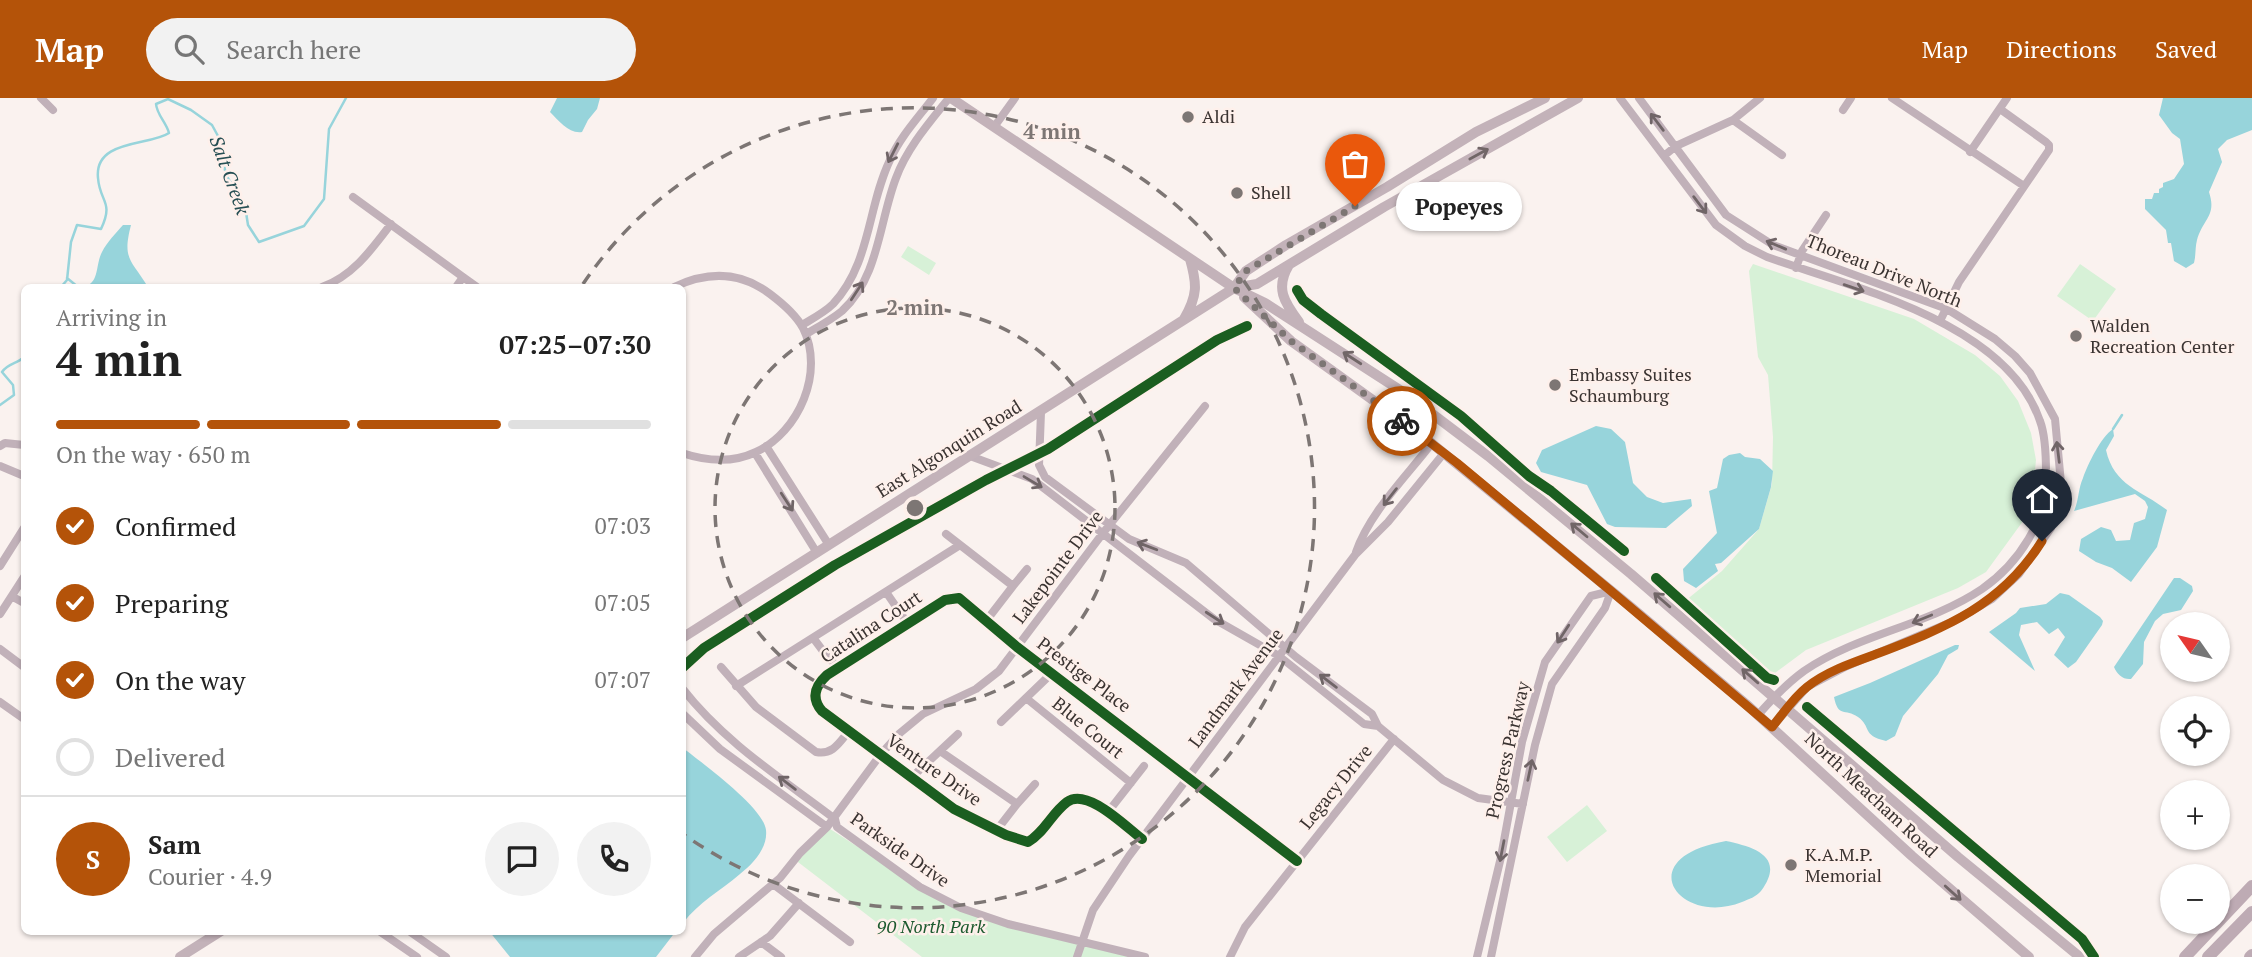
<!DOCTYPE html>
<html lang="en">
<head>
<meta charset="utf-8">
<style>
	:root { --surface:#fff; --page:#f2f2f2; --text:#222; --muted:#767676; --line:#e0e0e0; --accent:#b45309 }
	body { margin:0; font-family:"PT Serif",serif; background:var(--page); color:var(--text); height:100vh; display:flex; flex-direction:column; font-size:26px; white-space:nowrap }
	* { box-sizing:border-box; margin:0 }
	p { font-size:23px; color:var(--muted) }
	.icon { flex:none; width:38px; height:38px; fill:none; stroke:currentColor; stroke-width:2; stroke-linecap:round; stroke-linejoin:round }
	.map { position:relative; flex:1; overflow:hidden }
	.panel { position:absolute; left:21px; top:186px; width:665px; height:651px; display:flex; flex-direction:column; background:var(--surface); border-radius:10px; box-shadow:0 2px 5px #0004 }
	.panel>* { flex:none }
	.needle { width:46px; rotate:304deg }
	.fabs { position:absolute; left:2160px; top:514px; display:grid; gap:14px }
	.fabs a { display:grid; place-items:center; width:70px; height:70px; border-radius:50%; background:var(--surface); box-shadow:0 2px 5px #0004; font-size:35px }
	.pin { position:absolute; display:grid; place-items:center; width:60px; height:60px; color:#fff; margin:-72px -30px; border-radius:50% 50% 50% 0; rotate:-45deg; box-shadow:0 0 7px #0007 }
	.pin .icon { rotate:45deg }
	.courier { position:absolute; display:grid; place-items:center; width:70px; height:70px; margin:-35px; border:5px solid #b45309; border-radius:50%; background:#fff; color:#222; box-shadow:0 2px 9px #0007 }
	.bubble { position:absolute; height:49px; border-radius:24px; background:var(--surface); box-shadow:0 2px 5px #0004; font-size:23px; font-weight:600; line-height:49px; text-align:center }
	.headline em { font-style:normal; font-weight:600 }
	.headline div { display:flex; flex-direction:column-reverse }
	.headline { display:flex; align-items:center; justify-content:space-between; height:119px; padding:0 35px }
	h1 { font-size:46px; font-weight:600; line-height:52px }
	.bar { display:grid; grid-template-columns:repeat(4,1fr); gap:10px 7px; align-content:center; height:84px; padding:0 35px }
	.bar i { height:9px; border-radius:5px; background:var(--line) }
	.bar .current { background:var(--accent) }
	.bar p { grid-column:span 4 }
	.line { display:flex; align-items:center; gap:18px; padding:0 35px; border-top:2px solid var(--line) }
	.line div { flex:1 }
	.round { display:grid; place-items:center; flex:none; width:74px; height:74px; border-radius:37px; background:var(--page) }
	ol { padding:0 35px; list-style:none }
	li { display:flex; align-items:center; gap:21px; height:77px }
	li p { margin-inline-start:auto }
	li .icon { padding:7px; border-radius:50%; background:var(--accent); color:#fff; stroke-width:4 }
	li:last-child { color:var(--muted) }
	li i { width:38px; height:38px; border:4px solid var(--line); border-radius:50% }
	header { display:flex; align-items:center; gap:42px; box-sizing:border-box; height:98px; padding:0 35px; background:var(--accent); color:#fff }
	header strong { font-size:33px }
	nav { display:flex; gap:38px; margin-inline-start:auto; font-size:24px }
	.search { width:490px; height:63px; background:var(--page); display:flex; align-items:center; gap:18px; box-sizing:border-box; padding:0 24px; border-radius:38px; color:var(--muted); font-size:26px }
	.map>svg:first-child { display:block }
	.green { fill:#d7f1d7 }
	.water { fill:#97d4db }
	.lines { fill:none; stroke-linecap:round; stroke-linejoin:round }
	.stream { stroke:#97d4db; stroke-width:2.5 }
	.minor { stroke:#c1b1b9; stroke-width:8 }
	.major { stroke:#c3b2b9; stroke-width:10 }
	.highway { stroke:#beabb4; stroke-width:12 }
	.cycleway-casing { stroke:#fef0eb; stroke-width:15 }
	.cycleway { stroke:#1b5e20; stroke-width:10 }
	.oneway { stroke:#706567 }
	.oneway2 { stroke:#716667 }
	.done { stroke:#7d7674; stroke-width:7; stroke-dasharray:0 12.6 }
	.route { stroke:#b45309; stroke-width:9 }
	.ring { fill:none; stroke:#7d7674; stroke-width:3.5; stroke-dasharray:12 9 }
	.poi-dot { fill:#7d7674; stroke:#fef0eb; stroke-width:2.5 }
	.labels { text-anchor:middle; stroke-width:5; stroke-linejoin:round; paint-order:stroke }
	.poi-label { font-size:18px; fill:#3a3331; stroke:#fef0eb; text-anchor:start }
	.street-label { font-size:18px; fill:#3a3331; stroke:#fef0eb }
	.park-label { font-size:18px; font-style:italic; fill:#1d5a2f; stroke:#fef0eb }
	.water-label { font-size:19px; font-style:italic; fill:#264f54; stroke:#fef0eb }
	.centre { fill:#7d7674; stroke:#fef0eb; stroke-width:3.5 }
	.ring-label { font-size:21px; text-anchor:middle; font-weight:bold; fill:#7d7674; stroke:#fef0eb; stroke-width:5; stroke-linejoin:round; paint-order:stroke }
</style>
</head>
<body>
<header>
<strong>Map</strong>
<div class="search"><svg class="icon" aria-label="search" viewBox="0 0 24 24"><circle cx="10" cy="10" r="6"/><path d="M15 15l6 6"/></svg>Search here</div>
<nav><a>Map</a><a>Directions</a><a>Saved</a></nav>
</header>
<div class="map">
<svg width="2252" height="859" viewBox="0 0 2252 859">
	<rect width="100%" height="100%" fill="#faf2ef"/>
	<!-- green -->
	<path class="green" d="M908,148L936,165L929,177L901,159Z
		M1753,166L1914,221L1975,257L2000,278L2018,303L2031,335L2036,362L2033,392L2026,419L1986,474L1958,490L1806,552L1771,578L1685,503L1722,473L1759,431L1772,386L1773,339L1768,277L1758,259L1749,173Z
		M2080,166L2116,191L2093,223L2057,198Z
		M1587,707L1607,733L1567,764L1547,739Z
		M827,729L920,789L961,810L1145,859H922L794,761Z"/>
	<!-- water -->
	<path class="water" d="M557,0H600L597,11L588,22L582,34C569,36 559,23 550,14Z
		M2163,0H2252V32L2227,42L2218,51L2222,64L2209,94C2217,118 2203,121 2197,142C2195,150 2196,157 2194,165L2186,170L2174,163L2171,145H2168L2166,132L2145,111V101H2152L2154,95H2159V91L2163,89V85L2174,81L2184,66L2180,41L2172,35L2159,17Z
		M123,127H131C122,162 131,161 148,189H82C100,187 95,167 102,154C107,144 116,135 123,127Z
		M1596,328L1611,331L1625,344L1633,385L1647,399L1663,405L1691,401L1692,408L1666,430L1615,429L1607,426L1587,387L1541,374L1536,365L1542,352Z
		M2113,331L2114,338L2106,352C2114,388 2141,392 2167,412L2157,449L2131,484L2112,470L2096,464L2079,453L2081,441L2101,429L2111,432L2116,443L2130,442L2134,425L2145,421L2148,409L2145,403L2135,396L2074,413C2079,402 2078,391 2083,380C2088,366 2101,339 2113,331Z
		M1740,355L1745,359L1760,361L1773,373L1771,389L1759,431L1721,465L1715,466L1718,473L1696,490L1684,483L1683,471L1717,435L1709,393L1717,390L1723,361L1729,357Z
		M2174,480H2180L2192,488L2193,493L2181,512L2163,516L2155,523L2144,544L2143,566L2131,581C2123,582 2117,576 2114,569Z
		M2060,495L2069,497L2100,519L2103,523L2102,527L2076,564L2068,570L2054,557L2065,539L2058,530L2049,536L2037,524L2021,527L2019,537L2035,573L1989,534L2016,515L2020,510L2046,506Z
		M1955,547H1959L1958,551L1948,557L1938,576L1903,618L1895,638L1886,643C1861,637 1872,629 1858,619C1845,610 1838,620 1834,599L1870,585Z
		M683,650C701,664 764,710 766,732C768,750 753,766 740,776C720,793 699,804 683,825Z
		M1726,743C1755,749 1786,759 1761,793C1756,799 1749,801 1742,804C1680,829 1628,760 1726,743Z
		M489,833H676L656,859H510Z"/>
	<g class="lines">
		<!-- stream -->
		<path class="stream" d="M67,180L78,189
			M61,189L67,182L71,144L77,127L101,131C114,103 100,105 98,80C94,41 150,48 169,35C166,24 157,17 156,6L168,1L191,12L212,27L218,38L226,77L245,108L248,127L259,144L304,128L324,101L329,31L346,0
			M0,307L14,297L13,287L2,274C8,265 17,266 24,259
			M2113,331L2122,317"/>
		<!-- minor -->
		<path class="minor" d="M41,0L53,12
			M1620,0L1716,127L1745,148L1767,159C1855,190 2007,225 2040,323C2045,336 2046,361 2046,375C2049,421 2018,466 1982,491C1927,528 1858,536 1804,573C1786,586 1772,601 1758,617
			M1639,0L1726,117L1773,147L1947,211L1995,241L2015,258L2030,275L2055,321L2061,385L2056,409L2051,430L2019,476L1992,501L1954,523L1847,568L1807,589L1772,629
			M1892,0L2024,88
			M1843,12L1851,0
			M1733,22L1782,57
			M994,29L1015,0
			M1970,54L2007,0
			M1665,57L1676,48L1733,22L1760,0
			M353,99L463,179L456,189
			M1796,170L1802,153L1826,117
			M463,179L477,189
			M322,189C353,178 372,151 391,126
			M674,189C708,173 740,173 770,196C782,205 796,217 803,230C825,274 799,334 756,354C733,365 706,363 682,355
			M1940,223L1959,184L2049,52V47L2046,44L2000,11
			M802,227C812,221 825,214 833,206C871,165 867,110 890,62C900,39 918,20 933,0
			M806,236C818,229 831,222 842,213C879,179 879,124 896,80C907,50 929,25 949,0
			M1041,314L1039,367L1045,379L1129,441L1186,465L1296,559L1372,616L1378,628L1443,682L1478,700L1523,706
			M0,348L5,345L24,347
			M766,348L829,447
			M755,355L817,455
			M970,358L1032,381L1214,521L1279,558L1364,626L1378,628
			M0,368L24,378
			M946,436L1013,488L986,523
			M1356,454C1370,414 1406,379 1432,345
			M0,468L24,430
			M1013,488L1027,471
			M886,494L908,526
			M13,499L24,505
			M0,516L24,479
			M814,541L829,561L839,569
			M0,551L24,569
			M721,569L756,609L816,654C833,657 839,645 849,633
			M736,588L960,447
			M682,590C724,644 781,680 835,721L837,729L920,789L961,810L1008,826L1145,859
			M1026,600L1131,685
			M0,604L24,621
			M682,615L720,651L827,729
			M1001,624L1052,575
			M940,653L1017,706L996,733
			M912,679L958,636
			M1017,706L1035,686
			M1108,714L1144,668
			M1142,741C1126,729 1087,689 1067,704C1051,716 1045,734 1028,744L1006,737L954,711L822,613C811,600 815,588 827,577L945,502L959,500L1017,549L1297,763
			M773,786L850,844
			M379,833L417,859
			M409,833L446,859
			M761,844L781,859
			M695,859L714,836L780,780L800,755L827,729L881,656L900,635L923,616L976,591L999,573L1103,435L1205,308
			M739,859L770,838L799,805
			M1077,859L1093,812L1129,758L1355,457L1388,424L1444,355
			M1230,859L1245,829L1394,641
			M1477,859L1501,759L1522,644L1545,564L1591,498L1611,493
			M1491,859L1535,647L1552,586L1605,510L1611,493"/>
		<!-- major -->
		<path class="major" d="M951,0L1234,190L1265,205L1406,296L1488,358L1631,476L1958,759L2080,859
			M1289,167C1275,190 1284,204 1299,224
			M1234,190L1246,173L1286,147L1387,89L1476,34L1545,0
			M1244,199L1291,243L1424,339L1631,509L1746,606L1912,758L2029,859
			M1184,221C1198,197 1197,186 1190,161
			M682,540L1234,190L1257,186L1384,109L1578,0
			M180,859L221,833"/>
		<!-- highway -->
		<path class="highway" d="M2185,859L2252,788
			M2208,859L2252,814
			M2250,859L2252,857"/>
		<!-- cycleway casing -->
		<g class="cycleway-casing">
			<path id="cycleway" d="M1297,192L1303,202L1321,216L1461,318L1529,378L1551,393L1624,453
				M1656,480L1767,580L1774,582
				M682,570L704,550L835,467L986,382L1048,351L1217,242L1247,228
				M1807,609L2082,841L2094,859
				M1142,741C1126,729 1087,689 1067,704C1051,716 1045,734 1028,744L1006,737L954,711L822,613C811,600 815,588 827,577L945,502L959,500L1017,549L1297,763"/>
		</g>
		<!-- cycleway -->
		<use href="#cycleway" class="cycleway"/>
	</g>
	<!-- one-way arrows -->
	<defs><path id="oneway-shaft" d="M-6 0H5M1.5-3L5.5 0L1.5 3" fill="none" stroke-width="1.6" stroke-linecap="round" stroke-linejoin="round" transform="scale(1.75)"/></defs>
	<g class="oneway">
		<use href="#oneway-shaft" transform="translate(1657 24) rotate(-127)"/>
		<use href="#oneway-shaft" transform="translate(893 55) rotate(117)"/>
		<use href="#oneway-shaft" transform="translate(1700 107) rotate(53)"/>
		<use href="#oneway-shaft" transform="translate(1776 147) rotate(-157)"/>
		<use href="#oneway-shaft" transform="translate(1854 190) rotate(19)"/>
		<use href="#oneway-shaft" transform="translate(857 193) rotate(-57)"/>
		<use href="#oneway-shaft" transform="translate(2058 354) rotate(-97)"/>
		<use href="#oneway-shaft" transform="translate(1033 384) rotate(31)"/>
		<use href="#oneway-shaft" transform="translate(1390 399) rotate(128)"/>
		<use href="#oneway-shaft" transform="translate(787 404) rotate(57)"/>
		<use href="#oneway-shaft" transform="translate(1147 448) rotate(-159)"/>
		<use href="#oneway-shaft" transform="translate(1215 520) rotate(33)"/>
		<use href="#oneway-shaft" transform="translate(1922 521) rotate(158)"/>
		<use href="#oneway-shaft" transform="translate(1563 536) rotate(123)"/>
		<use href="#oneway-shaft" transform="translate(1328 583) rotate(-143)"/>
		<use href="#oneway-shaft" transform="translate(1530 672) rotate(-78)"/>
		<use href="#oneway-shaft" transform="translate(787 685) rotate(-143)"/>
		<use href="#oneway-shaft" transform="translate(1502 753) rotate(101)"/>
	</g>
	<g class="oneway2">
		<use href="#oneway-shaft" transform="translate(1479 56) rotate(-29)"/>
		<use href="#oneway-shaft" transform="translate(1352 260) rotate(-147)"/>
		<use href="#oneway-shaft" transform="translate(1579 432) rotate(-140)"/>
		<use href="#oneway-shaft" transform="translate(1662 502) rotate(-139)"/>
		<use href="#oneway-shaft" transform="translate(1750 578) rotate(-139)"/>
		<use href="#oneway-shaft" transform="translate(1953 795) rotate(42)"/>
	</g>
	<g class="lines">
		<!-- done -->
		<path class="done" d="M1355,108L1246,173L1234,190L1291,243L1402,323"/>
		<!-- route -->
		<path class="route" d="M1402,323L1457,365L1611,493L1772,629C1783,616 1793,600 1807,589C1827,573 1854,564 1879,555C1947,529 2002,507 2042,443"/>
	</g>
	<!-- distance rings -->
	<g class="ring">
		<circle cx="915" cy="410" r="200"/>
		<path d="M583 186A400 400 0 1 1 683 736"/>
	</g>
	<!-- markers -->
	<g class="poi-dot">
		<circle cx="1188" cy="19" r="7"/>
		<circle cx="1237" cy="95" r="7"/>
		<circle cx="2076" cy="238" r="7"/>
		<circle cx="1555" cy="287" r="7"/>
		<circle cx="1791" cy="767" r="7"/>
	</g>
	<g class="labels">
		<!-- poi labels -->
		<g class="poi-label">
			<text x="1202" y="25">Aldi</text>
			<text x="1251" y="101">Shell</text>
			<text x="2090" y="234">Walden<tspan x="2090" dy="21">Recreation Center</tspan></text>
			<text x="1569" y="283">Embassy Suites<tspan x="1569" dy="21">Schaumburg</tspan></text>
			<text x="1805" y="763">K.A.M.P.<tspan x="1805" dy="21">Memorial</tspan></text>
		</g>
		<!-- street labels -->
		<g class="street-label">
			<text transform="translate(1884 173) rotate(22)" y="6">Thoreau Drive North</text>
			<text transform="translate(949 351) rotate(-32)" y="6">East Algonquin Road</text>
			<text transform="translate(1058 469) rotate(-53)" y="6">Lakepointe Drive</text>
			<text transform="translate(871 529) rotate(-33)" y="6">Catalina Court</text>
			<text transform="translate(1084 577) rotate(37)" y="6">Prestige Place</text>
			<text transform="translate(1236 590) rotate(-53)" y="6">Landmark Avenue</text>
			<text transform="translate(1088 630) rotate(39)" y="6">Blue Court</text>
			<text transform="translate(1508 652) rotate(-77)" y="6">Progress Parkway</text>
			<text transform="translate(934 672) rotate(35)" y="6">Venture Drive</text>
			<text transform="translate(1336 689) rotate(-51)" y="6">Legacy Drive</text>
			<text transform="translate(1871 697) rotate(43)" y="6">North Meacham Road</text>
			<text transform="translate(900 752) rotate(35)" y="6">Parkside Drive</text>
		</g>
		<!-- park labels -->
		<g class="park-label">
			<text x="931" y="835">90 North Park</text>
		</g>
		<!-- water labels -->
		<g class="water-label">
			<text transform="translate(230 77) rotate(70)" y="7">Salt Creek</text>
		</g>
	</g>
	<circle cx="915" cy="410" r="10" class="centre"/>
	<g class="ring-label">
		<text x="1052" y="41">4 min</text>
		<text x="915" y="217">2 min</text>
	</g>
</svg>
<div class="fabs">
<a><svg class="needle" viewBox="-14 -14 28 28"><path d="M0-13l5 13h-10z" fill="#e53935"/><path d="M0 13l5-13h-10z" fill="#767676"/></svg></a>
<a><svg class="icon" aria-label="locate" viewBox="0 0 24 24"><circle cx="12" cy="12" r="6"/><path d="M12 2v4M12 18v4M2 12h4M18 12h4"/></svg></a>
<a>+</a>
<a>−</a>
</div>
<div class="pin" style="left:1355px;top:108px;background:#ea580c"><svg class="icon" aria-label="bag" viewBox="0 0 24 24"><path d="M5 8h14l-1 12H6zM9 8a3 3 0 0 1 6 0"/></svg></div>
<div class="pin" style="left:2042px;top:443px;background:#1f2937"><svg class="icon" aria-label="home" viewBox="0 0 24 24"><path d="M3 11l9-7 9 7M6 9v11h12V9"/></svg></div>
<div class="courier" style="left:1402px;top:323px"><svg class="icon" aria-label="bike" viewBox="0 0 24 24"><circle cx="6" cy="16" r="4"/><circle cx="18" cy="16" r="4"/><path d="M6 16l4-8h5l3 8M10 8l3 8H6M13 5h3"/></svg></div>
<div class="bubble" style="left:1396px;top:84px;width:126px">Popeyes</div>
<section class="panel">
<div class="headline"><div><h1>4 min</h1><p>Arriving in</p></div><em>07:25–07:30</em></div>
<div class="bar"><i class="current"></i><i class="current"></i><i class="current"></i><i></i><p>On the way · 650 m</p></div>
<ol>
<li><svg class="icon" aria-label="check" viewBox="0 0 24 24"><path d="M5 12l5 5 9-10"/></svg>Confirmed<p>07:03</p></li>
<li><svg class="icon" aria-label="check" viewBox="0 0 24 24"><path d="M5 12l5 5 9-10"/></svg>Preparing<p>07:05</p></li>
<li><svg class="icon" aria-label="check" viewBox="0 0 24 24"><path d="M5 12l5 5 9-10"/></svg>On the way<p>07:07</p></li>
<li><i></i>Delivered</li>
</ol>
<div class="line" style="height:126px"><b class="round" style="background:var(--accent);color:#fff">S</b><div><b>Sam</b><p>Courier · 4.9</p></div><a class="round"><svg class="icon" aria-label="chat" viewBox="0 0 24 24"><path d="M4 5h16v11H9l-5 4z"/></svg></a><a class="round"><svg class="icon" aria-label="phone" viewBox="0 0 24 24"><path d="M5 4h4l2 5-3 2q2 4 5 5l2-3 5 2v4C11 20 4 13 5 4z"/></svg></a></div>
</section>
</div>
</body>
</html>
